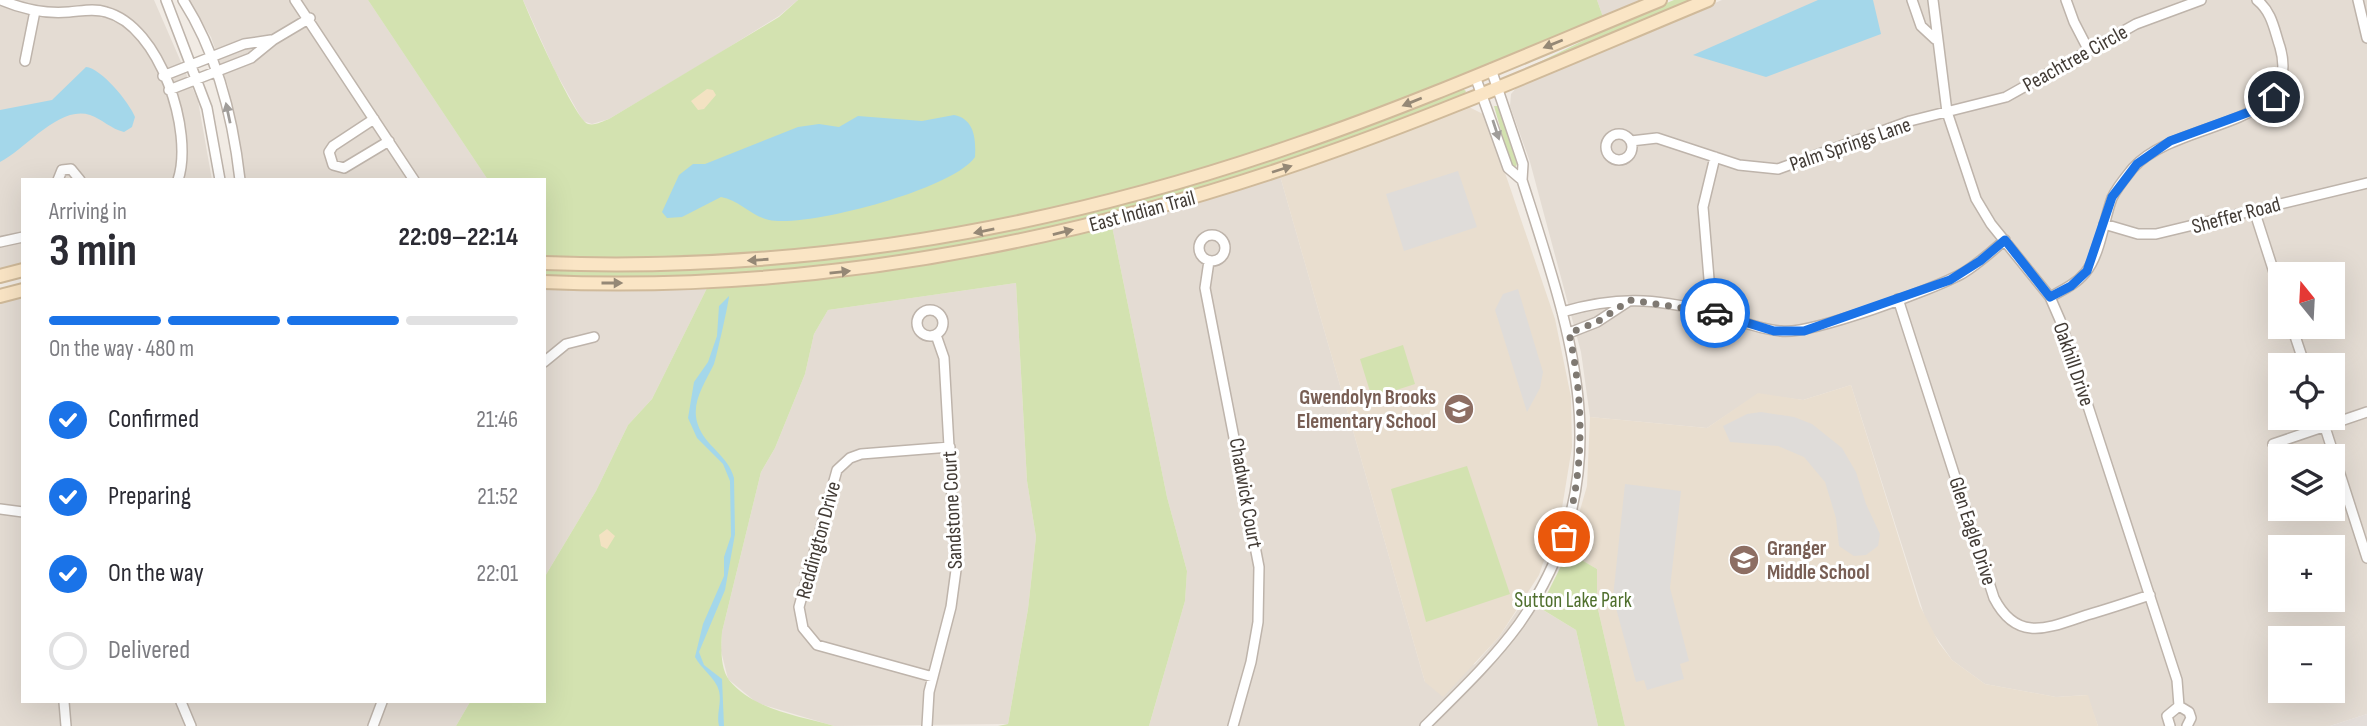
<!DOCTYPE html>
<html lang="en">
<head>
<meta charset="utf-8">
<style>
	:root { --surface:#fff; --page:#f7f7f7; --text:#2b2b33; --muted:#7c7c81; --line:#e1e1e2; --accent:#1a73e8 }
	body { margin:0; font-family:"Sofia Sans Condensed",sans-serif; background:var(--page); color:var(--text); height:100vh; display:flex; flex-direction:column; font-size:26px; white-space:nowrap }
	* { box-sizing:border-box; margin:0 }
	p { font-size:23px; color:var(--muted) }
	.icon { flex:none; width:38px; height:38px; fill:none; stroke:currentColor; stroke-width:2; stroke-linecap:round; stroke-linejoin:round }
	.map { position:relative; flex:1; overflow:hidden }
	.drawer { position:absolute; left:21px; top:178px; width:525px; height:525px; display:flex; flex-direction:column; background:var(--surface); border-radius:0px; box-shadow:0 7px 28px #0002 }
	.drawer>* { flex:none }
	.needle { width:46px; rotate:342deg }
	.buttons { position:absolute; left:2268px; top:262px; display:grid; gap:14px }
	.buttons a { display:grid; place-items:center; width:77px; height:77px; border-radius:0px; background:var(--surface); box-shadow:0 7px 28px #0002; font-size:35px }
	.pin { position:absolute; display:grid; place-items:center; width:60px; height:60px; color:#fff; margin:-30px; border:4px solid #fff; border-radius:50%; box-shadow:0 2px 7px #0007 }
	.courier { position:absolute; display:grid; place-items:center; width:70px; height:70px; margin:-35px; border:5px solid #1a73e8; border-radius:50%; background:#fff; color:#222; box-shadow:0 2px 9px #0007 }
	.headline em { font-style:normal; font-weight:700 }
	.headline div { display:flex; flex-direction:column-reverse }
	.headline { display:flex; align-items:center; justify-content:space-between; height:119px; padding:0 28px }
	h1 { font-size:46px; font-weight:700; line-height:52px }
	.bar { display:grid; grid-template-columns:repeat(4,1fr); gap:10px 7px; align-content:center; height:84px; padding:0 28px }
	.bar i { height:9px; border-radius:5px; background:var(--line) }
	.bar .on { background:var(--accent) }
	.bar p { grid-column:span 4 }
	ol { padding:0 28px; list-style:none }
	li { display:flex; align-items:center; gap:21px; height:77px }
	li p { margin-inline-start:auto }
	li .icon { padding:7px; border-radius:50%; background:var(--accent); color:#fff; stroke-width:4 }
	li:last-child { color:var(--muted) }
	li i { width:38px; height:38px; border:4px solid var(--line); border-radius:50% }
	.map>svg:first-child { display:block }
	.residential { fill:#e4dcd3; fill-rule:evenodd }
	.industrial { fill:#e3ddd9 }
	.education { fill:#e9decf }
	.green { fill:#d3e2b0 }
	.sand { fill:#f3e2c2 }
	.parking { fill:#dfdcd9 }
	.water { fill:#a4d7ea }
	.lines { fill:none; stroke-linecap:round; stroke-linejoin:round }
	.minor-casing { stroke:#beb4ab; stroke-width:12 }
	.secondary-casing { stroke:#d0ba9a; stroke-width:16 }
	.minor { stroke:#fff; stroke-width:9 }
	.secondary { stroke:#fae5c5; stroke-width:12 }
	.oneway { fill:#958876 }
	.oneway2 { fill:#a09d9a }
	.done { stroke:#7f7972; stroke-width:7; stroke-dasharray:0 12.6 }
	.route { stroke:#1a73e8; stroke-width:9 }
	.labels { text-anchor:middle; stroke-width:6; stroke-linejoin:round; paint-order:stroke }
	.street-label { font-size:21px; fill:#423b35; stroke:#fff }
	.education-label { font-size:21px; font-weight:bold; fill:#785e54; stroke:#fff; text-anchor:end }
	.park-label { font-size:21px; fill:#4f6f2d; stroke:#fff }
</style>
</head>
<body>
<div class="map">
<svg width="2367" height="726" viewBox="0 0 2367 726">
	<rect width="100%" height="100%" fill="#f1ebe4"/>
	<!-- residential -->
	<path class="residential" d="M0,0H154L198,101L212,180H23V264L0,269Z
		M188,0H368L488,180H245L228,86L211,37Z
		M523,0H798L779,16L710,59L609,119L592,124L583,121L555,71Z
		M1597,0H1643L1603,17Z
		M1722,0H2367V714L2330,726H2098L2087,695L2056,697L1985,684L1952,660L1927,624L1851,385L1803,400L1758,394L1707,428L1590,417L1581,352L1530,162L1510,106L1511,94L1518,86ZM2280,275H2333V327H2280ZM2280,366H2333V418H2280ZM2280,457H2333V509H2280ZM2280,548H2333V600H2280ZM2280,639H2333V691H2280Z
		M1280,176L1425,682L1475,664L1499,637L1525,599L1576,630L1598,726H1149L1185,601L1187,571L1167,497L1112,226Z
		M1016,283L1027,481L1036,537L1028,609L1008,724L834,726L757,703L728,679L721,651L722,632L761,472L775,448L805,374L814,334L828,310Z
		M544,288L638,291L707,288L652,399L628,425L596,491L544,578Z
		M23,296V702H470L456,726H0V302Z"/>
	<!-- industrial -->
	<path class="industrial" d="M2367,714V726H2330Z"/>
	<!-- education -->
	<path class="education" d="M1469,107L1483,114L1488,123L1555,319L1571,397L1572,447L1562,508L1539,575L1499,637L1443,697L1425,682L1280,176Z
		M1851,385L1920,606L1939,643L1952,660L1985,684L2056,697L2088,695L2098,726H1625L1597,605V569L1568,552L1587,486L1590,417L1707,428L1758,393L1803,400Z"/>
	<!-- green -->
	<path class="green" d="M368,0H523C530,18 575,119 588,124C595,126 603,121 609,119L779,17L798,0H1597L1603,17C1395,103 1183,190 961,230C824,254 684,262 544,257V180H488Z
		M1674,0H1693L1509,77L1619,23Z
		M1461,88L1466,91L1464,95C1291,164 1113,223 929,253C801,274 673,280 544,276V269C868,281 1163,210 1461,88Z
		M1494,106H1498L1517,164L1515,168L1511,166Z
		M1112,226L1167,497L1187,571L1185,601L1149,726H998L1008,724L1028,609L1036,537L1027,481L1016,283L828,310L814,334L805,374L775,448L761,472L722,632C721,646 720,668 729,680C753,710 800,716 834,726H456L470,702H544V578L596,491L628,425L652,399L707,288C845,279 978,259 1112,226Z
		M1403,345L1415,384L1372,398L1360,359Z
		M1467,466L1510,594L1426,622L1391,489Z
		M1568,552L1597,569V605L1625,726H1598L1576,630L1540,608Z"/>
	<!-- sand -->
	<path class="sand" d="M707,89L713,90L716,95L704,109L698,110L691,101Z
		M607,529L615,536L607,549L601,546L599,535Z"/>
	<!-- parking -->
	<path class="parking" d="M1458,171L1477,227L1404,251L1386,194Z
		M1518,289L1543,372L1540,388L1527,412L1495,310L1503,294Z
		M1761,412L1794,417L1812,424L1842,448L1856,472L1866,504L1880,534L1878,546L1866,555L1854,556L1839,546L1836,518L1825,482L1804,457L1778,446L1730,442L1723,426L1747,414Z
		M1625,484L1681,491L1670,588L1689,661L1680,664L1684,679L1647,690L1644,680L1636,682L1613,597Z"/>
	<!-- water -->
	<path class="water" d="M1818,0H1873L1881,34L1766,77L1693,55Z
		M86,67C101,68 129,102 135,117L132,127L124,132C111,129 102,119 90,115C59,105 26,149 0,162V110L52,100Z
		M954,115C975,119 976,140 975,157C954,189 807,228 769,220C751,216 739,200 721,197L682,217L667,218L662,212L679,175L693,164H705L798,127L819,124L839,127L858,116L922,121Z
		M729,296C729,302 716,359 714,364C705,383 690,403 698,425C705,446 728,455 734,478L735,534L725,590L699,652L704,665L722,679L724,726H719C716,714 722,703 719,691C716,678 701,669 695,657L703,624L724,576V557L731,536L730,481L723,464L697,438L688,418L694,382L708,362L717,336L719,306Z"/>
	<g class="lines">
		<!-- minor casing -->
		<g class="minor-casing">
			<path id="minor" d="M1,0C22,9 46,14 69,12C82,11 94,8 106,12C160,26 194,132 178,180
				M166,0L207,108L220,180
				M183,0C217,53 233,118 240,180
				M295,0L414,180
				M1912,0L1921,26L1935,39
				M1933,0L1947,112L1976,199L1991,224L2050,297L2060,320L2177,680L2179,706
				M2066,0L2074,22L2089,51
				M2358,0L2367,38
				M25,61L35,11
				M163,76L244,44L271,40
				M1475,76L1508,168L1522,180
				M169,90L251,58L273,40L310,18
				M374,119L333,146L329,152L333,165L344,168L389,141
				M1606 147a13 13 0 1 1 26 0a13 13 0 1 1-26 0Z
				M1631,141L1657,138L1739,165L1778,169L1910,121L2006,97L2136,24L2201,0
				M58,180L62,170L71,169L80,180
				M2254,210L2280,291
				M2104,224L2138,234H2156L2367,183
				M1199 248a13 13 0 1 1 26 0a13 13 0 1 1-26 0Z
				M0,242L23,237
				M1209,261L1205,288L1259,567L1258,622L1251,662L1233,726
				M2050,297C2063,290 2076,284 2085,273C2101,254 2103,222 2112,198C2117,187 2125,178 2133,168C2178,118 2304,130 2280,47C2274,29 2272,12 2257,0
				M1898,299L1994,598C2017,643 2048,628 2087,615C2108,609 2129,602 2150,595
				M917 323a13 13 0 1 1 26 0a13 13 0 1 1-26 0Z
				M1708,311L1709,279L1703,207L1715,157
				M1562,312C1617,296 1654,298 1709,312C1733,318 1756,329 1781,331C1810,335 1935,289 1963,273C1978,264 1991,252 2005,240
				M2292,327L2305,366
				M1569,333L1597,322L1629,301
				M544,362L566,344L594,337
				M2322,418L2367,558
				M2273,444L2367,412
				M0,509L23,512
				M933,677L817,645L803,628L799,607L837,470L850,458L861,454L950,447
				M64,702L66,726
				M181,702L191,726
				M2179,706L2189,712L2191,718L2187,726
				M373,726L382,702
				M927,726L929,692L951,607L956,570L944,358L936,335
				M1425,726C1458,693 1492,661 1519,624C1624,474 1572,337 1522,180L1523,164L1491,69
				M2170,726L2167,716L2179,706"/>
		</g>
		<!-- secondary casing -->
		<g class="secondary-casing">
			<path id="secondary" d="M544,263C803,273 1054,229 1298,144C1421,102 1540,49 1660,0
				M0,276L23,270
				M544,282C804,293 1057,246 1302,162C1440,115 1573,56 1708,0
				M0,296L23,290"/>
		</g>
		<!-- minor -->
		<use href="#minor" class="minor"/>
		<!-- secondary -->
		<use href="#secondary" class="secondary"/>
	</g>
	<!-- one-way arrows -->
	<defs><path id="oneway-solid" d="M-6-.8H1V-3.2L6.5 0L1 3.2V.8H-6Z" transform="scale(1.75)"/></defs>
	<g class="oneway">
		<use href="#oneway-solid" transform="translate(1553 44) rotate(158)"/>
		<use href="#oneway-solid" transform="translate(1412 102) rotate(158)"/>
		<use href="#oneway-solid" transform="translate(1282 169) rotate(-18)"/>
		<use href="#oneway-solid" transform="translate(984 231) rotate(169)"/>
		<use href="#oneway-solid" transform="translate(1063 232) rotate(-14)"/>
		<use href="#oneway-solid" transform="translate(758 260) rotate(176)"/>
		<use href="#oneway-solid" transform="translate(840 272) rotate(-6)"/>
		<use href="#oneway-solid" transform="translate(612 283)"/>
	</g>
	<g class="oneway2">
		<use href="#oneway-solid" transform="translate(228 113) rotate(-102)"/>
		<use href="#oneway-solid" transform="translate(1496 130) rotate(72)"/>
	</g>
	<g class="lines">
		<!-- done -->
		<path class="done" d="M1564,537C1585,471 1584,401 1569,333L1597,322L1630,300L1715,313"/>
		<!-- route -->
		<path class="route" d="M1715,313L1774,331H1804L1950,280L1980,261L2005,240L2050,297L2071,286L2087,271L2112,197L2137,164L2170,141L2252,111L2274,97"/>
	</g>
	<!-- icons -->
	<defs>
		<g id="school-disc" transform="scale(1.575)"><circle r="9.5" fill="#8d6e63" stroke="#fff"/><path d="M0-5L7-2L0 1L-7-2ZM-4 1L0 2.5L4 1V4Q0 6-4 4Z" fill="#fff"/></g>
	</defs>
	<g fill-rule="evenodd">
		<use href="#school-disc" x="1459" y="409"/>
		<use href="#school-disc" x="1744" y="560"/>
	</g>
	<g class="labels">
		<!-- street labels -->
		<g class="street-label">
			<text transform="translate(2075 58) rotate(-29)" y="7">Peachtree Circle</text>
			<text transform="translate(1850 144) rotate(-19)" y="7">Palm Springs Lane</text>
			<text transform="translate(1142 211) rotate(-15)" y="7">East Indian Trail</text>
			<text transform="translate(2236 215) rotate(-15)" y="7">Sheffer Road</text>
			<text transform="translate(2074 364) rotate(71)" y="7">Oakhill Drive</text>
			<text transform="translate(1246 493) rotate(80)" y="7">Chadwick Court</text>
			<text transform="translate(952 510) rotate(-93)" y="7">Sandstone Court</text>
			<text transform="translate(1973 531) rotate(72)" y="7">Glen Eagle Drive</text>
			<text transform="translate(818 540) rotate(-75)" y="7">Reddington Drive</text>
		</g>
		<!-- education labels -->
		<g class="education-label">
			<text x="1436" y="404">Gwendolyn Brooks<tspan x="1436" dy="24">Elementary School</tspan></text>
			<text x="1767" y="555" text-anchor="start">Granger<tspan x="1767" dy="24">Middle School</tspan></text>
		</g>
		<!-- park labels -->
		<g class="park-label">
			<text x="1573" y="607">Sutton Lake Park</text>
		</g>
	</g>
</svg>
<div class="buttons">
<a><svg class="needle" viewBox="-14 -14 28 28"><path d="M0-13l5 13h-10z" fill="#e53935"/><path d="M0 13l5-13h-10z" fill="#7c7c81"/></svg></a>
<a><svg class="icon" aria-label="locate" viewBox="0 0 24 24"><circle cx="12" cy="12" r="6"/><path d="M12 2v4M12 18v4M2 12h4M18 12h4"/></svg></a>
<a><svg class="icon" aria-label="layers" viewBox="0 0 24 24"><path d="M12 4l9 5-9 5-9-5zM3 14l9 5 9-5"/></svg></a>
<a>+</a>
<a>−</a>
</div>
<div class="pin" style="left:1564px;top:537px;background:#ea580c"><svg class="icon" aria-label="bag" viewBox="0 0 24 24"><path d="M5 8h14l-1 12H6zM9 8a3 3 0 0 1 6 0"/></svg></div>
<div class="pin" style="left:2274px;top:97px;background:#1f2937"><svg class="icon" aria-label="home" viewBox="0 0 24 24"><path d="M3 11l9-7 9 7M6 9v11h12V9"/></svg></div>
<div class="courier" style="left:1715px;top:313px"><svg class="icon" aria-label="car" viewBox="0 0 24 24"><path d="M5 17H2v-5l4-1 3-4h7l3 4 3 1v5h-3M9 17h6M6 11h13"/><circle cx="7" cy="17" r="2"/><circle cx="17" cy="17" r="2"/></svg></div>
<section class="drawer">
<div class="headline"><div><h1>3 min</h1><p>Arriving in</p></div><em>22:09–22:14</em></div>
<div class="bar"><i class="on"></i><i class="on"></i><i class="on"></i><i></i><p>On the way · 480 m</p></div>
<ol>
<li><svg class="icon" aria-label="check" viewBox="0 0 24 24"><path d="M5 12l5 5 9-10"/></svg>Confirmed<p>21:46</p></li>
<li><svg class="icon" aria-label="check" viewBox="0 0 24 24"><path d="M5 12l5 5 9-10"/></svg>Preparing<p>21:52</p></li>
<li><svg class="icon" aria-label="check" viewBox="0 0 24 24"><path d="M5 12l5 5 9-10"/></svg>On the way<p>22:01</p></li>
<li><i></i>Delivered</li>
</ol>
</section>
</div>
</body>
</html>
